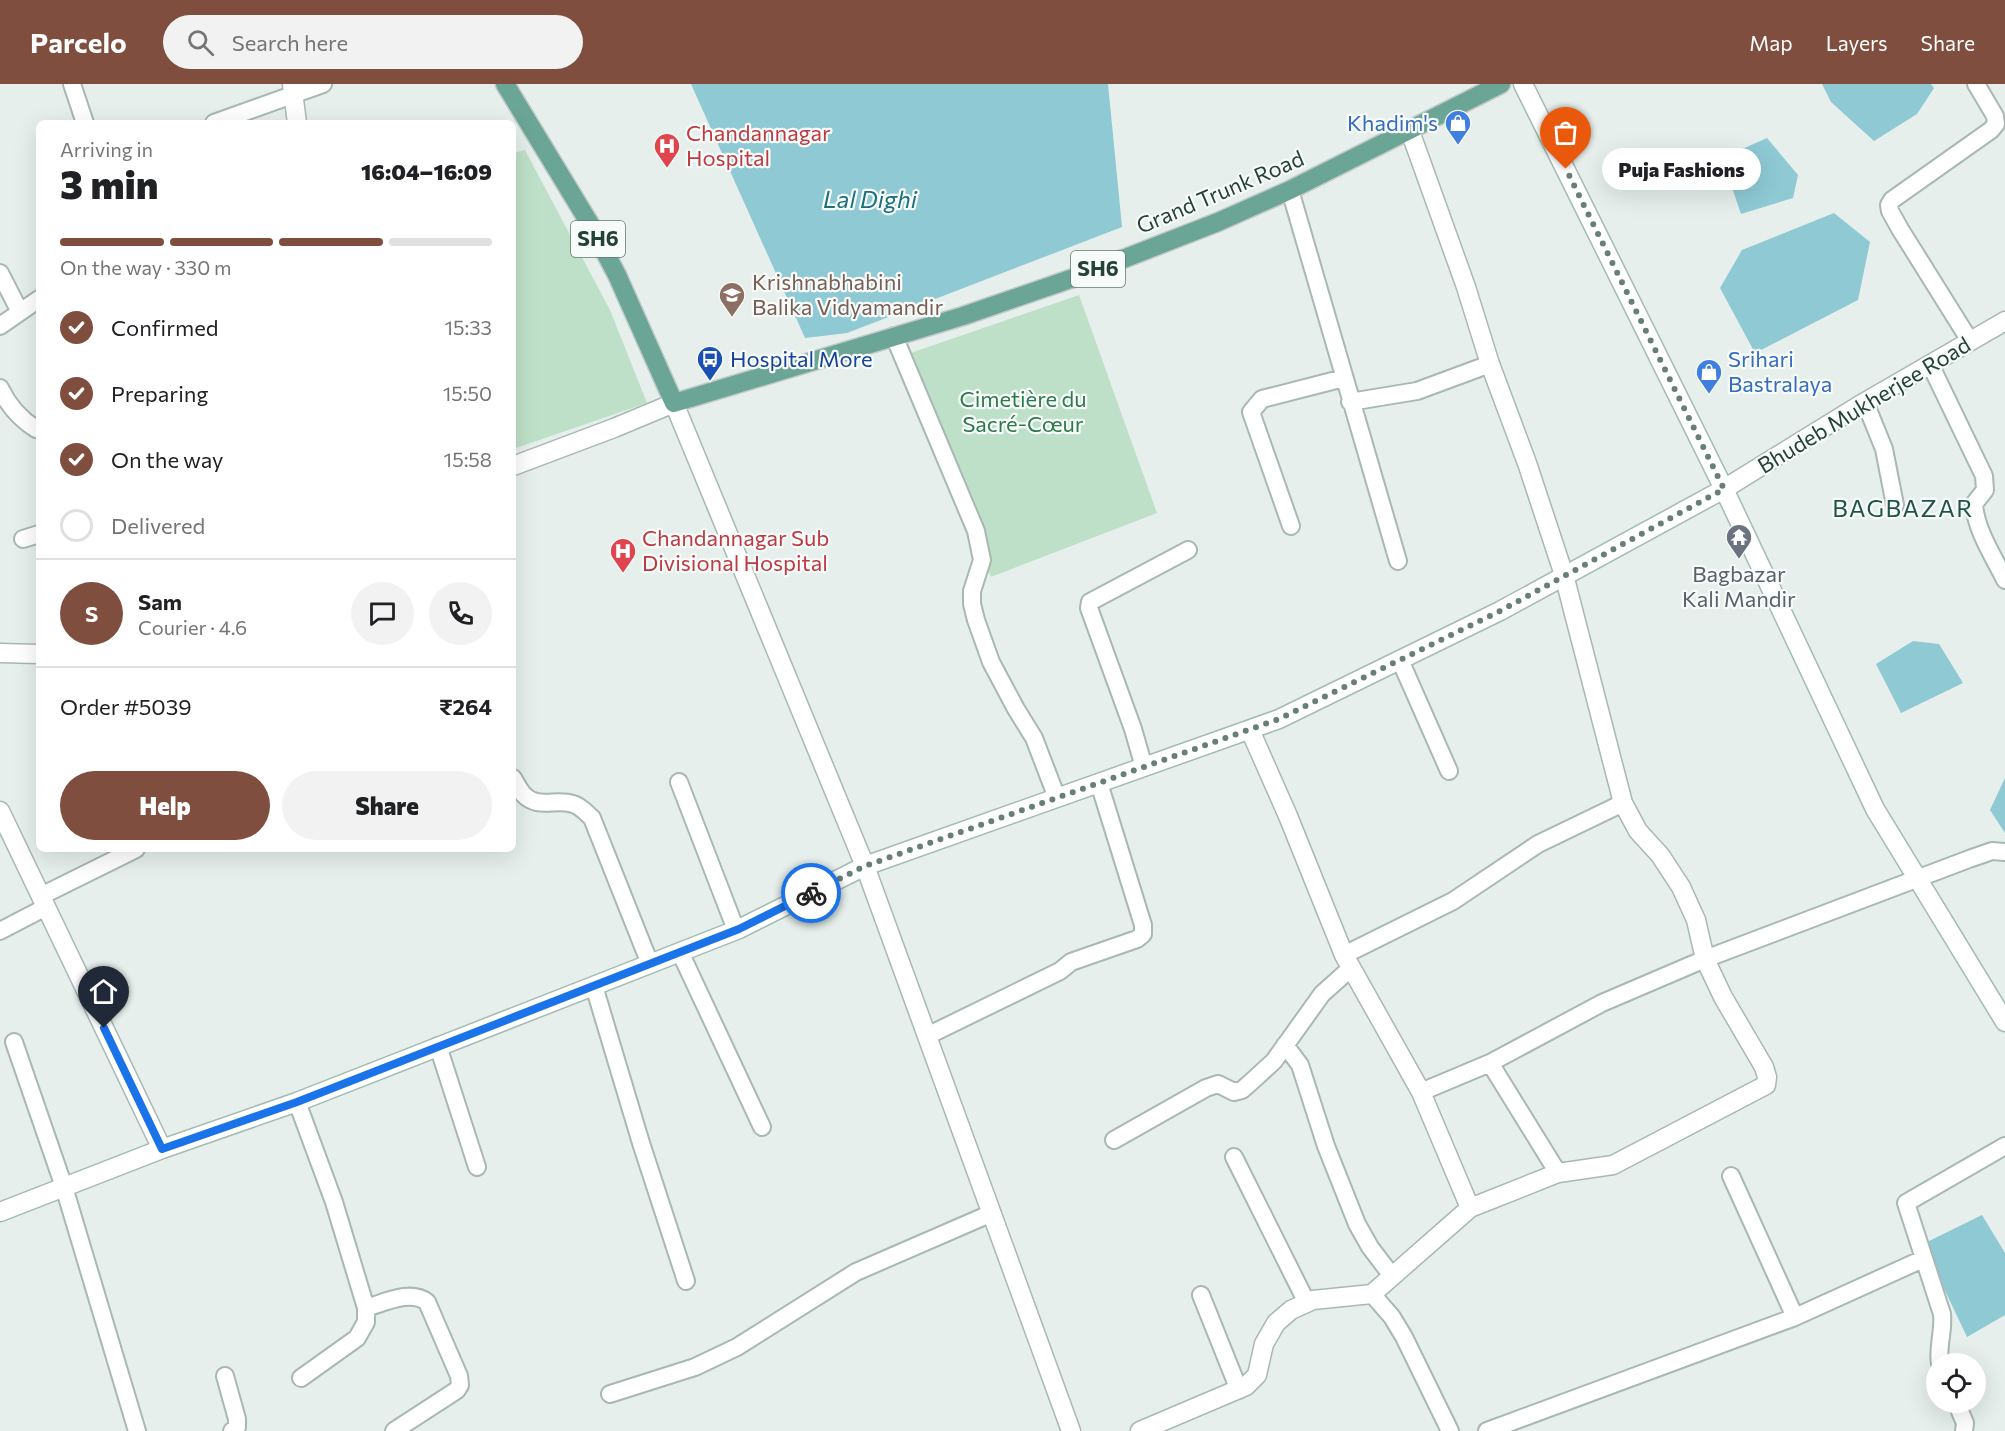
<!DOCTYPE html>
<html lang="en">
<head>
<meta charset="utf-8">
<style>
	:root { --surface:#fff; --page:#f2f2f2; --text:#202124; --muted:#757577; --line:#e0e0e0; --accent:#7f4e3f }
	body { margin:0; font-family:Commissioner,sans-serif; background:var(--page); color:var(--text); height:100vh; display:flex; flex-direction:column; font-size:22px; white-space:nowrap }
	* { box-sizing:border-box; margin:0 }
	p { font-size:20px; color:var(--muted) }
	.icon { flex:none; width:33px; height:33px; fill:none; stroke:currentColor; stroke-width:2; stroke-linecap:round; stroke-linejoin:round }
	.map { position:relative; flex:1; overflow:hidden }
	.details { position:absolute; left:36px; top:36px; width:480px; height:732px; display:flex; flex-direction:column; background:var(--surface); border-radius:9px; box-shadow:0 6px 24px #0002 }
	.details>* { flex:none }
	.buttons { position:absolute; left:1926px; top:1269px; display:grid; gap:12px }
	.buttons a { display:grid; place-items:center; width:60px; height:60px; border-radius:50%; background:var(--surface); box-shadow:0 6px 24px #0002; font-size:30px }
	.pin { position:absolute; display:grid; place-items:center; width:51px; height:51px; color:#fff; margin:-62px -26px; border-radius:50% 50% 50% 0; rotate:-45deg; box-shadow:0 0 6px #0007 }
	.pin .icon { rotate:45deg }
	.courier { position:absolute; display:grid; place-items:center; width:60px; height:60px; margin:-30px; border:4px solid #1a73e8; border-radius:50%; background:#fff; color:#222; box-shadow:0 2px 8px #0007 }
	.bubble { position:absolute; height:42px; border-radius:21px; background:var(--surface); box-shadow:0 6px 24px #0002; font-size:20px; font-weight:800; line-height:42px; text-align:center }
	.headline em { font-style:normal; font-weight:800 }
	.headline div { display:flex; flex-direction:column-reverse }
	.headline { display:flex; align-items:center; justify-content:space-between; height:102px; padding:0 24px }
	h1 { font-size:39px; font-weight:800; line-height:45px }
	.bar { display:grid; grid-template-columns:repeat(4,1fr); gap:9px 6px; align-content:center; height:72px; padding:0 24px }
	.bar i { height:8px; border-radius:4px; background:var(--line) }
	.bar .active { background:var(--accent) }
	.bar p { grid-column:span 4 }
	.line { display:flex; align-items:center; gap:15px; padding:0 24px; border-top:2px solid var(--line) }
	.line div { flex:1 }
	.round { display:grid; place-items:center; flex:none; width:63px; height:63px; border-radius:32px; background:var(--page) }
	ol { padding:0 24px; list-style:none }
	li { display:flex; align-items:center; gap:18px; height:66px }
	li p { margin-inline-start:auto }
	li .icon { padding:6px; border-radius:50%; background:var(--accent); color:#fff; stroke-width:4 }
	li:last-child { color:var(--muted) }
	li i { width:33px; height:33px; border:3px solid var(--line); border-radius:50% }
	.cta { display:flex; gap:12px; margin-top:auto; padding:12px 24px }
	.cta a { flex:1; height:69px; border-radius:36px; background:var(--accent); color:#fff; font-size:24px; font-weight:800; line-height:69px; text-align:center }
	.cta a+a { background:var(--page); color:var(--text) }
	header { display:flex; align-items:center; gap:36px; box-sizing:border-box; height:84px; padding:0 30px; background:var(--accent); color:#fff }
	header strong { font-size:28px }
	nav { display:flex; gap:33px; margin-inline-start:auto; font-size:21px }
	.search { width:420px; height:54px; background:var(--page); display:flex; align-items:center; gap:15px; box-sizing:border-box; padding:0 21px; border-radius:33px; color:var(--muted); font-size:22px }
	.map>svg:first-child { display:block }
	.green { fill:#bfe0c8 }
	.water { fill:#8ec9d4 }
	.lines { fill:none; stroke-linecap:round; stroke-linejoin:round }
	.minor-casing { stroke:#a8b8b2; stroke-width:20 }
	.tertiary-casing { stroke:#a8b8b2; stroke-width:21 }
	.secondary-casing { stroke:#a4bbb3; stroke-width:21 }
	.primary-casing { stroke:#c2cac8; stroke-width:21 }
	.minor { stroke:#fff; stroke-width:16 }
	.tertiary { stroke:#fff; stroke-width:18 }
	.secondary { stroke:#fff; stroke-width:18 }
	.primary { stroke:#6aa596; stroke-width:18 }
	.done { stroke:#687f78; stroke-width:6; stroke-dasharray:0 10.8 }
	.route { stroke:#1a73e8; stroke-width:8 }
	.labels { text-anchor:middle; stroke-width:4.5; stroke-linejoin:round; paint-order:stroke }
	.shield { fill:#f7fbf9; stroke:#637a73; stroke-width:1.5 }
	.shield-label { font-size:21px; font-weight:bold; fill:#24423a }
	.shop-label { font-size:22px; fill:#366cbe; stroke:#f7fbf9; text-anchor:end }
	.health-label { font-size:22px; fill:#be3a42; stroke:#f7fbf9; text-anchor:start }
	.street-label { font-size:22px; fill:#24423a; stroke:#f7fbf9 }
	.education-label { font-size:22px; fill:#785e54; stroke:#f7fbf9; text-anchor:start }
	.transit-label { font-size:22px; fill:#164399; stroke:#f7fbf9; text-anchor:start }
	.park-label { font-size:22px; fill:#2d7a4b; stroke:#f7fbf9 }
	.worship-label { font-size:22px; fill:#5b616d; stroke:#f7fbf9 }
	.water-label { font-size:24px; font-style:italic; fill:#1c6f80; stroke:#f7fbf9 }
	.neighbourhood-label { font-size:24px; letter-spacing:1.5px; fill:#1f5548; stroke:#f7fbf9 }
</style>
</head>
<body>
<header>
<strong>Parcelo</strong>
<div class="search"><svg class="icon" aria-label="search" viewBox="0 0 24 24"><circle cx="10" cy="10" r="6"/><path d="M15 15l6 6"/></svg>Search here</div>
<nav><a>Map</a><a>Layers</a><a>Share</a></nav>
</header>
<div class="map">
<svg width="2005" height="1347" viewBox="0 0 2005 1347">
	<rect width="100%" height="100%" fill="#e6efeb"/>
	<!-- green -->
	<path class="green" d="M525,66L610,226L647,319L513,365V69Z
		M1079,211L1157,429L991,493L902,272Z"/>
	<!-- water -->
	<path class="water" d="M691,0H1108L1122,143L847,249L805,254Z
		M1822,0H1931L1934,4L1917,30L1874,57L1831,18Z
		M1767,54L1798,91L1793,114L1741,130L1722,74Z
		M1834,129L1870,158L1858,216L1755,269L1720,204L1742,166Z
		M1913,557L1939,560L1963,599L1901,629L1876,580Z
		M2005,694V749L1990,726Z
		M1982,1131L2005,1169V1231L1967,1253L1923,1160Z"/>
	<g class="lines">
		<!-- minor casing -->
		<g class="minor-casing">
			<path id="minor" d="M72,0L85,39
				M214,39L323,0
				M1290,106L1398,477
				M0,189L20,228
				M0,242L39,215
				M894,252L976,447L982,476L972,507V520L976,536L991,578L1016,625L1034,654L1057,714
				M1970,257L1900,145L1890,127L1889,121L1892,116L1991,46L1996,40L1995,32L1976,0
				M1930,280L1984,392L1985,406L1974,420C1976,447 1994,473 2005,496
				M0,304C8,321 20,335 36,345L39,344
				M1350,318L1417,307L1490,280
				M1865,318L1884,365L1895,421
				M1291,442L1251,328L1262,315L1344,294
				M23,455L39,450
				M1400,576L1449,687
				M1144,683L1133,645L1089,524L1090,518L1188,466
				M513,694C516,699 519,705 523,710C538,726 555,714 573,720C581,722 586,729 592,734L650,880
				M679,698L736,846
				M41,812L136,765
				M0,847L46,823
				M680,868L762,1043
				M1344,871L1453,817L1538,760L1623,719
				M594,902L641,1059L686,1197
				M927,952L1060,887L1071,878L1137,855L1143,850V841L1099,699
				M14,958L64,1103L137,1347
				M1285,961L1300,981L1326,1062L1357,1140L1370,1163L1392,1192
				M438,962L477,1083
				M1421,1008L1490,979
				M297,1018L334,1118L366,1224V1238L357,1254L301,1294
				M1114,1056L1206,1004L1218,1000L1234,1008L1242,1006L1250,999L1274,977L1322,910L1351,884
				M1234,1073L1307,1219
				M1558,1089L1490,979L1602,919L1705,875L1969,775L1992,767L2005,768
				M1731,1092L1795,1233
				M1372,1210L1392,1233L1404,1253L1450,1347
				M1201,1211L1239,1306
				M366,1224C384,1219 410,1205 427,1218L459,1292L460,1301L457,1306L394,1347
				M1940,1280C1937,1263 1944,1247 1942,1230L1906,1119L2005,1062
				M225,1292L237,1335V1343L232,1347
				M610,1310L695,1283L737,1263L856,1188L992,1129
				M1956,1318L1965,1339L1964,1347
				M1487,1347L1795,1233L1923,1175"/>
		</g>
		<!-- tertiary casing -->
		<g class="tertiary-casing">
			<path id="tertiary" d="M292,0L297,39
				M513,382L614,344L674,319L865,782L1071,1347
				M1724,405L1865,318L2005,237
				M0,569L39,570
				M1250,646L1288,732L1344,871L1421,1008L1470,1124
				M0,727L162,1065
				M1140,1347L1246,1302L1257,1291L1264,1260L1276,1239L1291,1226L1313,1216L1372,1210L1470,1124L1558,1089L1613,1081L1766,1001L1767,993L1764,983L1723,913L1705,875L1696,836L1681,803L1660,771L1638,747L1623,719L1564,491L1527,379L1490,280L1466,203L1410,47"/>
		</g>
		<!-- secondary casing -->
		<g class="secondary-casing">
			<path id="secondary" d="M1523,0L1724,405L1875,725L2005,938
				M0,1128L162,1065L297,1018L739,845L865,782L1279,635L1500,527L1724,405"/>
		</g>
		<!-- primary casing -->
		<g class="primary-casing">
			<path id="primary" d="M505,0L590,140L617,191L674,319L963,232L1082,191L1218,138L1290,106L1501,0"/>
		</g>
		<!-- minor -->
		<use href="#minor" class="minor"/>
		<!-- tertiary -->
		<use href="#tertiary" class="tertiary"/>
		<!-- secondary -->
		<use href="#secondary" class="secondary"/>
		<!-- primary -->
		<use href="#primary" class="primary"/>
	</g>
	<g class="lines">
		<!-- done -->
		<path class="done" d="M811,809L865,782L1279,635L1500,527L1724,405L1566,85"/>
		<!-- route -->
		<path class="route" d="M104,944L162,1065L297,1018L739,845L811,809"/>
	</g>
	<!-- icons -->
	<defs>
		<g id="shop-pin" transform="scale(1.35)"><path d="M0 17L-7.5 6A9.5 9.5 0 1 1 7.5 6Z" fill="#3f7fe0" stroke="#f7fbf9"/><path d="M-5-2.5h2.3a2.7 3.5 0 0 1 5.4 0H5L5.5 6h-11ZM-1.5-2.5h3a1.5 2.3 0 0 0-3 0Z" fill="#fff"/></g>
		<g id="hospital-pin" transform="scale(1.35)"><path d="M0 17L-7.5 6A9.5 9.5 0 1 1 7.5 6Z" fill="#e0444e" stroke="#f7fbf9"/><path d="M-5-5h3v3.5h4V-5h3V5h-3V1.5h-4V5h-3Z" fill="#fff"/></g>
		<g id="school-pin" transform="scale(1.35)"><path d="M0 17L-7.5 6A9.5 9.5 0 1 1 7.5 6Z" fill="#8d6e63" stroke="#f7fbf9"/><path d="M0-5L7-2L0 1L-7-2ZM-4 1L0 2.5L4 1V4Q0 6-4 4Z" fill="#fff"/></g>
		<g id="bus-pin" transform="scale(1.35)"><path d="M0 17L-7.5 6A9.5 9.5 0 1 1 7.5 6Z" fill="#1a4fb4" stroke="#f7fbf9"/><path d="M-5-6H5V4H4V6H2V4H-2V6H-4V4H-5ZM-3.5-4V0h7V-4ZM-3.5 1.2v1.5H-2V1.2ZM2 1.2v1.5H3.5V1.2Z" fill="#fff"/></g>
		<g id="temple-pin" transform="scale(1.35)"><path d="M0 17L-7.5 6A9.5 9.5 0 1 1 7.5 6Z" fill="#6b7280" stroke="#f7fbf9"/><path d="M0-6L5-2H3V0L6.5 2.5H4V6H1.5V3h-3V6H-4V2.5H-6.5L-3 0V-2H-5Z" fill="#fff"/></g>
	</defs>
	<g fill-rule="evenodd">
		<use href="#shop-pin" x="1458" y="39"/>
		<use href="#hospital-pin" x="667" y="62"/>
		<use href="#school-pin" x="732" y="211"/>
		<use href="#bus-pin" x="710" y="275"/>
		<use href="#shop-pin" x="1709" y="288"/>
		<use href="#temple-pin" x="1739" y="453"/>
		<use href="#hospital-pin" x="623" y="467"/>
	</g>
	<g class="labels">
		<!-- shield labels -->
		<g class="shield">
			<rect x="571" y="137" width="54" height="36" rx="4.5"/>
			<rect x="1071" y="167" width="54" height="36" rx="4.5"/>
		</g>
		<g class="shield-label">
			<text x="598" y="162">SH6</text>
			<text x="1098" y="192">SH6</text>
		</g>
		<!-- shop labels -->
		<g class="shop-label">
			<text x="1438" y="47">Khadim's</text>
			<text x="1728" y="283" text-anchor="start">Srihari<tspan x="1728" dy="25">Bastralaya</tspan></text>
		</g>
		<!-- health labels -->
		<g class="health-label">
			<text x="686" y="57">Chandannagar<tspan x="686" dy="25">Hospital</tspan></text>
			<text x="642" y="462">Chandannagar Sub<tspan x="642" dy="25">Divisional Hospital</tspan></text>
		</g>
		<!-- street labels -->
		<g class="street-label">
			<text transform="translate(1220 108) rotate(-23)" y="8">Grand Trunk Road</text>
			<text transform="translate(1864 321) rotate(-31)" y="8">Bhudeb Mukherjee Road</text>
		</g>
		<!-- education labels -->
		<g class="education-label">
			<text x="752" y="206">Krishnabhabini<tspan x="752" dy="25">Balika Vidyamandir</tspan></text>
		</g>
		<!-- transit labels -->
		<g class="transit-label">
			<text x="730" y="283">Hospital More</text>
		</g>
		<!-- park labels -->
		<g class="park-label">
			<text x="1023" y="323">Cimetière du<tspan x="1023" dy="25">Sacré-Cœur</tspan></text>
		</g>
		<!-- worship labels -->
		<g class="worship-label">
			<text x="1739" y="498">Bagbazar<tspan x="1739" dy="25">Kali Mandir</tspan></text>
		</g>
		<!-- water labels -->
		<g class="water-label">
			<text x="870" y="124">Lal Dighi</text>
		</g>
		<!-- neighbourhood labels -->
		<g class="neighbourhood-label">
			<text x="1903" y="433">BAGBAZAR</text>
		</g>
	</g>
</svg>
<div class="buttons">
<a><svg class="icon" aria-label="locate" viewBox="0 0 24 24"><circle cx="12" cy="12" r="6"/><path d="M12 2v4M12 18v4M2 12h4M18 12h4"/></svg></a>
</div>
<div class="pin" style="left:1566px;top:85px;background:#ea580c"><svg class="icon" aria-label="bag" viewBox="0 0 24 24"><path d="M5 8h14l-1 12H6zM9 8a3 3 0 0 1 6 0"/></svg></div>
<div class="pin" style="left:104px;top:944px;background:#1f2937"><svg class="icon" aria-label="home" viewBox="0 0 24 24"><path d="M3 11l9-7 9 7M6 9v11h12V9"/></svg></div>
<div class="courier" style="left:811px;top:809px"><svg class="icon" aria-label="bike" viewBox="0 0 24 24"><circle cx="6" cy="16" r="4"/><circle cx="18" cy="16" r="4"/><path d="M6 16l4-8h5l3 8M10 8l3 8H6M13 5h3"/></svg></div>
<div class="bubble" style="left:1602px;top:64px;width:159px">Puja Fashions</div>
<section class="details">
<div class="headline"><div><h1>3 min</h1><p>Arriving in</p></div><em>16:04–16:09</em></div>
<div class="bar"><i class="active"></i><i class="active"></i><i class="active"></i><i></i><p>On the way · 330 m</p></div>
<ol>
<li><svg class="icon" aria-label="check" viewBox="0 0 24 24"><path d="M5 12l5 5 9-10"/></svg>Confirmed<p>15:33</p></li>
<li><svg class="icon" aria-label="check" viewBox="0 0 24 24"><path d="M5 12l5 5 9-10"/></svg>Preparing<p>15:50</p></li>
<li><svg class="icon" aria-label="check" viewBox="0 0 24 24"><path d="M5 12l5 5 9-10"/></svg>On the way<p>15:58</p></li>
<li><i></i>Delivered</li>
</ol>
<div class="line" style="height:108px"><b class="round" style="background:var(--accent);color:#fff">S</b><div><b>Sam</b><p>Courier · 4.6</p></div><a class="round"><svg class="icon" aria-label="chat" viewBox="0 0 24 24"><path d="M4 5h16v11H9l-5 4z"/></svg></a><a class="round"><svg class="icon" aria-label="phone" viewBox="0 0 24 24"><path d="M5 4h4l2 5-3 2q2 4 5 5l2-3 5 2v4C11 20 4 13 5 4z"/></svg></a></div>
<div class="line" style="height:78px"><div>Order #5039</div><b>₹264</b></div>
<div class="cta"><a>Help</a><a>Share</a></div>
</section>
</div>
</body>
</html>
